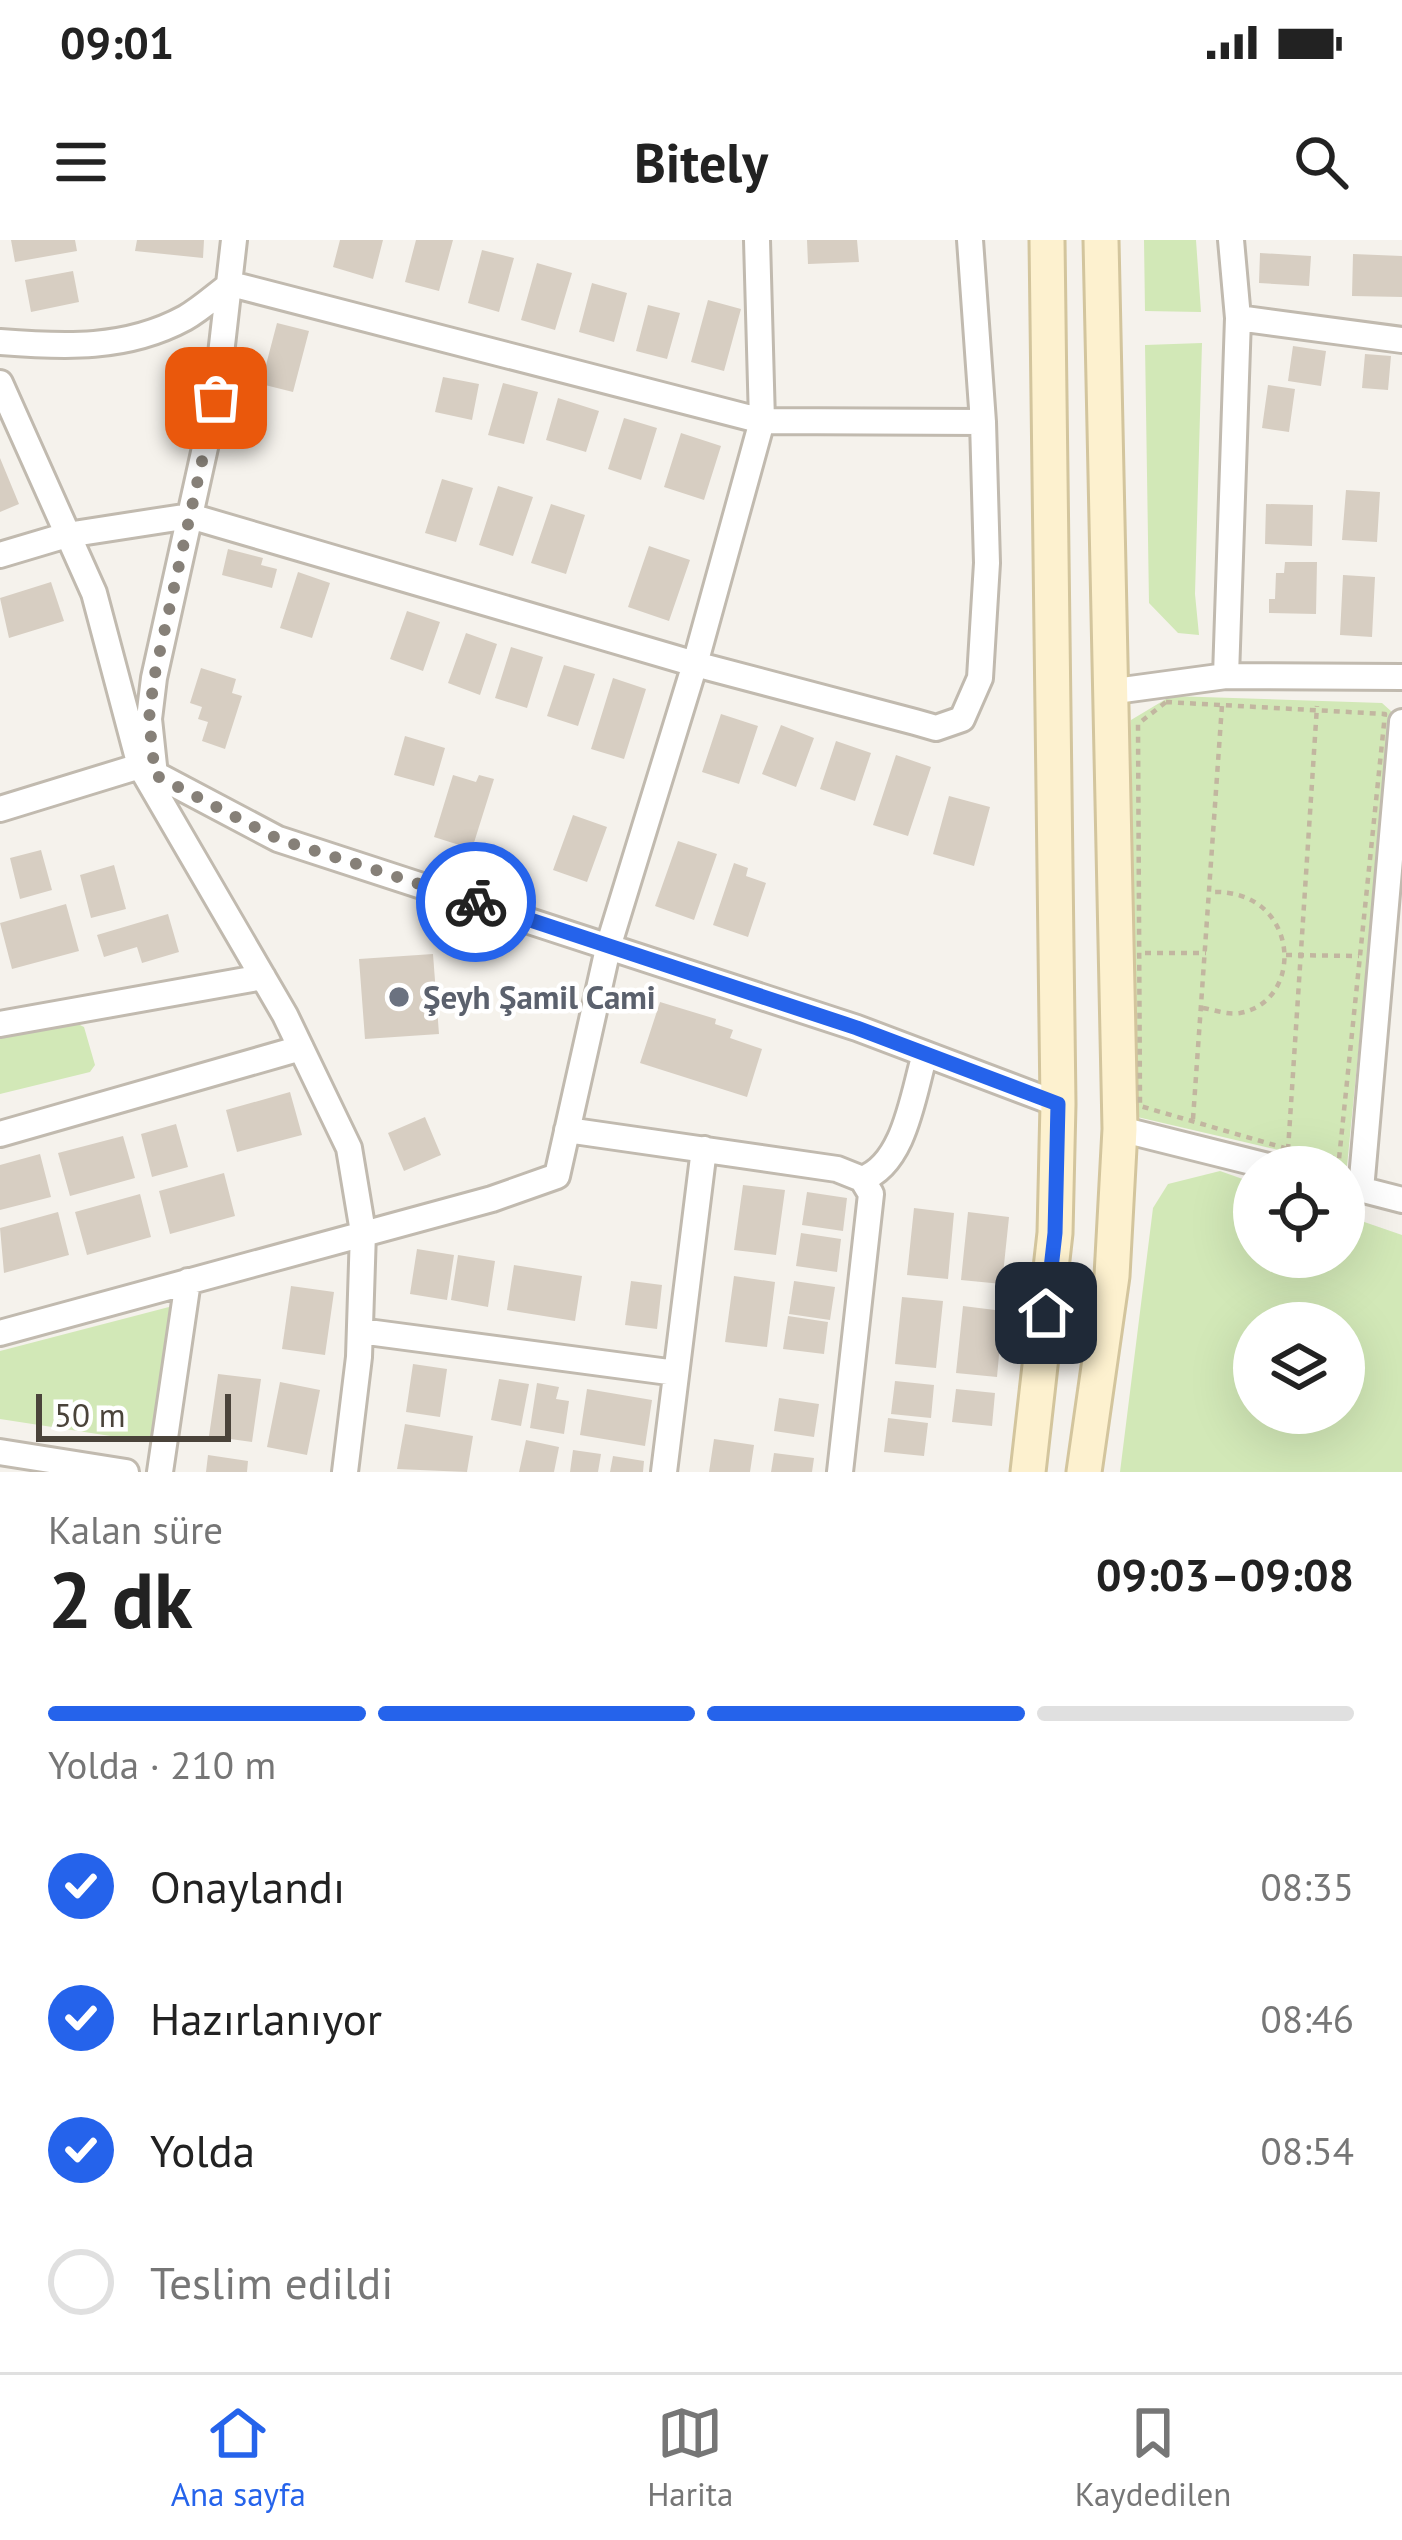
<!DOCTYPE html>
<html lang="tr">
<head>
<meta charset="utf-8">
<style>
	:root { --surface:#fff; --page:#f2f2f2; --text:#222; --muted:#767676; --line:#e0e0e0; --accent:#2563eb }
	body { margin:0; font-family:"PT Sans",sans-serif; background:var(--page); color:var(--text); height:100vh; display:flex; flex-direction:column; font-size:45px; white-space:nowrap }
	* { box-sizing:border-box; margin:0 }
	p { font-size:39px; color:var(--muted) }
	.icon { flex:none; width:66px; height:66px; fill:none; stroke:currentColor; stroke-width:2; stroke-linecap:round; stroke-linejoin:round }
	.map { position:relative; height:1232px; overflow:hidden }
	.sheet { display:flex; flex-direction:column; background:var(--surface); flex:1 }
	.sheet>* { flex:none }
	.buttons { position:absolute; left:1233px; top:906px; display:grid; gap:24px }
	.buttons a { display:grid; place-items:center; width:132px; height:132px; border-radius:50%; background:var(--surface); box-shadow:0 12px 48px #0002; font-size:60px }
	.scale { position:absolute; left:36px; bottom:30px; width:195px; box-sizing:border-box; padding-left:12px; border:6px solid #4a433a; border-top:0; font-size:33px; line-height:42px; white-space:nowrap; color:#4a433a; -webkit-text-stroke:9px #fff; paint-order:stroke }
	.pin { position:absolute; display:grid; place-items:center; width:102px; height:102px; color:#fff; margin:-51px; border-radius:24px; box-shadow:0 6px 18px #0006 }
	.courier { position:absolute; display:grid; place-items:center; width:120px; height:120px; margin:-60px; border:9px solid #2563eb; border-radius:50%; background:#fff; color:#222; box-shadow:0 3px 15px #0007 }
	.overview em { font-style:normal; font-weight:800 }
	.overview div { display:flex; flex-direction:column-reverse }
	.overview { display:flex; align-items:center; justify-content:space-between; height:204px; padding:0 48px }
	h1 { font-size:78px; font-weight:800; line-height:90px }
	.bar { display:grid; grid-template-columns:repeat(4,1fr); gap:18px 12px; align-content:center; height:144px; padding:0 48px }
	.bar i { height:15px; border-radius:9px; background:var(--line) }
	.bar .active { background:var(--accent) }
	.bar p { grid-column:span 4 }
	ol { padding:0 48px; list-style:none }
	li { display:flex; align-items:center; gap:36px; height:132px }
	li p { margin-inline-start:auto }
	li .icon { padding:12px; border-radius:50%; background:var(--accent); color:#fff; stroke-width:4 }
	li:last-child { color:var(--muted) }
	li i { width:66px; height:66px; border:6px solid var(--line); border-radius:50% }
	.status { display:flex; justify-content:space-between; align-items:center; height:84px; padding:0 60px; background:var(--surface); direction:ltr }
	.status svg { height:33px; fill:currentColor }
	header { display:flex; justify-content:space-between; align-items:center; height:156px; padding:0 48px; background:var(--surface); font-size:54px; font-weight:800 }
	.tabs { display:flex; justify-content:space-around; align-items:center; height:168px; border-top:3px solid var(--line); background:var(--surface); font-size:33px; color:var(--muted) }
	.tabs a { display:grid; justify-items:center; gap:6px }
	.tabs .active { color:var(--accent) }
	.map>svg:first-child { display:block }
	.green { fill:#d2e8b7; fill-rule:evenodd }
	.building { fill:#d7cec2 }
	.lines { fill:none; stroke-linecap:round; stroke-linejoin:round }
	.street-casing { stroke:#c1baaf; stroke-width:30 }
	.secondary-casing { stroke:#d3c59d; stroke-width:39 }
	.path { stroke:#c2b6a0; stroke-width:4.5; stroke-dasharray:6 6; stroke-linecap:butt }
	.street { stroke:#fff; stroke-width:24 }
	.secondary { stroke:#fdf1cf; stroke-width:33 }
	.done { stroke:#868078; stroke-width:12; stroke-dasharray:0 21.6 }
	.route { stroke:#2563eb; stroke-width:15 }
	.worship-dot { fill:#6b7280; stroke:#fff; stroke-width:4.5 }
	.labels { text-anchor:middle; stroke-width:9; stroke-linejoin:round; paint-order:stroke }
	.worship-label { font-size:33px; font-weight:bold; fill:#5b616d; stroke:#fff; text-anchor:start }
</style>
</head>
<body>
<div class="status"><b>09:01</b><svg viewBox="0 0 49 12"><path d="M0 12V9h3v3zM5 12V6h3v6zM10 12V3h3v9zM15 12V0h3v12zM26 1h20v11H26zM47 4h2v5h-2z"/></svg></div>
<header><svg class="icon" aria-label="menu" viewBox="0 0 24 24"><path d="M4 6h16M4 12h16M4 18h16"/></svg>Bitely<svg class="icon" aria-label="search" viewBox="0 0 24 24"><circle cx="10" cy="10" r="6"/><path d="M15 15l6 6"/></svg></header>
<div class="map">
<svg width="1402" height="1232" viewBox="0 0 1402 1232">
	<rect width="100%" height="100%" fill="#f5f2ec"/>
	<!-- green -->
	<path class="green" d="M1144,0H1196L1201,72L1145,71Z
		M1202,103L1195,354L1199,395L1178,393L1149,363L1145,105Z
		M1171,456L1382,463L1392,472L1347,926L1133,876L1131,480Z
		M74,782L84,787L95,825L90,832L0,854V798Z
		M1220,931L1254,943V1017H1344V975L1402,995V1232H1120L1153,968L1168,944ZM1254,1083H1344V1173H1254Z
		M169,1067L175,1076L156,1203L0,1179V1111Z"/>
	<!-- building -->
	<path class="building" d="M11,0H75L77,11L15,22Z
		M137,0H204L203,18L135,11Z
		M340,0H383L373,39L333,27Z
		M416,0H453L439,51L405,42Z
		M807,0H857L859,22L808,24Z
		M482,10L514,18L499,72L468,63Z
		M1260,13L1311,16L1309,46L1259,43Z
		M1353,14L1402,16V57L1352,56Z
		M537,23L572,33L555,90L521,80Z
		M73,31L79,62L31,72L25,40Z
		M592,43L627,53L614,102L579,92Z
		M708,60L741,69L724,131L691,122Z
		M648,65L680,73L667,119L636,111Z
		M277,83L309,91L293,152L261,144Z
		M1293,106L1326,111L1321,146L1288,141Z
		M1365,114L1391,116L1388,150L1362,148Z
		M443,137L479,144L472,180L435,172Z
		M503,143L538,152L524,204L488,195Z
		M1268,145L1295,149L1289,192L1262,188Z
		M558,158L599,171L586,212L546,200Z
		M624,178L657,188L641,240L608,229Z
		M681,193L721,206L704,260L664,247Z
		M0,218L19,264L0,272Z
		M442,239L473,248L456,302L425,293Z
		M498,246L533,257L513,316L479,305Z
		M1346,250L1380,252L1377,302L1342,300Z
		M551,264L585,275L566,334L531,323Z
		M1266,264L1313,265L1312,306L1265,304Z
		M649,306L690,320L669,381L628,367Z
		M228,309L263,318L261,325L277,329L272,348L222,335Z
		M1285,322H1317L1316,374L1269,373V359H1275L1276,333H1284Z
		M298,332L330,343L312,398L280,388Z
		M1343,335L1375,337L1372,397L1340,395Z
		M51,342L64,381L9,398L0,358Z
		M407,371L440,382L423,431L390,419Z
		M466,393L497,404L480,455L448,443Z
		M511,407L543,417L527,468L495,458Z
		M564,425L595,434L578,486L547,476Z
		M201,428L236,439L232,453L242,456L225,509L202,501L208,482L198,479L202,467L190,463Z
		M613,438L646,449L624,519L591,509Z
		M721,474L758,486L739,544L702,532Z
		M781,485L814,498L796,547L762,534Z
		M405,496L445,508L434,546L394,535Z
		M836,501L871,513L855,561L820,549Z
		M896,515L931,527L908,596L873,585Z
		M453,535L476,542L479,535L494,539L472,609L434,597Z
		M949,556L990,567L974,626L933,614Z
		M573,575L607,587L587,642L553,630Z
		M678,601L717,614L694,680L655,666Z
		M41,610L52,650L20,659L10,618Z
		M734,623L748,628L746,636L766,643L748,697L713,685Z
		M114,625L126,669L91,678L80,635Z
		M66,664L79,711L12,729L0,683Z
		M168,674L179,712L142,723L137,707L104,717L97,695Z
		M433,714L439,794L365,799L359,719Z
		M660,762L716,779L715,784L733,790L730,798L762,809L747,857L640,823Z
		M290,852L302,895L237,912L226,870Z
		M425,877L441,915L404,931L388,893Z
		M176,884L188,927L152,937L141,894Z
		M123,896L135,938L70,956L58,913Z
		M40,914L51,957L0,970V925Z
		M224,933L235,976L170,994L159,951Z
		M743,945L785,950L776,1015L734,1010Z
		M807,952L847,958L843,991L802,985Z
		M140,954L151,997L87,1015L75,972Z
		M914,968L954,973L948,1039L907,1035Z
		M58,972L69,1015L4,1033L0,988Z
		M968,972L1009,977L1002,1044L961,1040Z
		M801,993L841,999L837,1032L796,1026Z
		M417,1009L454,1015L447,1060L410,1054Z
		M458,1015L495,1021L488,1067L451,1060Z
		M514,1025L582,1036L575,1081L507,1070Z
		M734,1036L775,1042L767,1107L725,1102Z
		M631,1041L662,1045L657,1089L625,1085Z
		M794,1041L835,1047L830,1080L789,1074Z
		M291,1046L334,1052L325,1115L282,1109Z
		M902,1057L943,1061L936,1128L895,1124Z
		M963,1066L1003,1071L997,1137L956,1133Z
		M788,1076L828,1082L824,1114L783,1109Z
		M413,1124L447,1129L440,1177L406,1172Z
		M218,1134L261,1139L252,1202L209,1196Z
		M499,1139L529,1144L521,1186L491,1180Z
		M895,1141L934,1145L931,1178L891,1174Z
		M280,1142L320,1150L307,1215L267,1207Z
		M537,1143L559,1147L556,1159L569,1161L564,1194L530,1188Z
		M587,1149L652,1160L645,1206L580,1195Z
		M956,1149L995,1153L992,1186L952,1182Z
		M779,1158L819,1164L814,1197L774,1191Z
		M888,1178L928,1183L924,1216L884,1212Z
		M405,1184L473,1196L467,1232L397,1229Z
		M714,1199L754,1205L750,1232H709Z
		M526,1200L559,1207L554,1232H519Z
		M573,1210L601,1214L598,1232H570Z
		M774,1213L814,1218L812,1232H771Z
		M208,1215L248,1221L247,1232H206Z
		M613,1216L644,1221L643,1232H610Z"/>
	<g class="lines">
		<!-- street casing -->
		<g class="street-casing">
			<path id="street" d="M1238,78L1402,100
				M0,102C64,107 126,110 185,78C201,69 216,55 231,44L762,181L983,182
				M0,143L94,353L140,526L285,775L349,908L363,992L359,1117L345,1232
				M0,315L67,295L190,276L695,424L915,482L936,488L962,479L980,438L987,323L983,182L970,0
				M1226,436L1238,78L1231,0
				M1108,452L1226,436L1402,437
				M155,535L149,479L154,438L216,158L234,0
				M0,569L140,526L278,599L857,788L1058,864
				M0,784L263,737
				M1120,889L1272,927
				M567,890L837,929L862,939L871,954L840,1232
				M0,894L301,808
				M862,939C905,924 913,854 925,814
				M1344,945L1402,960
				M1361,950L1402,482
				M360,1091L676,1133
				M0,1093L492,959L557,936L609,704L695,424L762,181L757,0
				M0,1212L126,1232
				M160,1232L188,1041
				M664,1232L704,909"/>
		</g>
		<!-- secondary casing -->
		<g class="secondary-casing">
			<path id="secondary" d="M1028,1232L1055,993L1058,864L1047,0
				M1084,1232L1112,1036L1120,889L1101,0"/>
		</g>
		<!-- path -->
		<path class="path" d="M1166,462L1385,474L1339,919L1288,909L1140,866L1138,484Z
			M1145,713H1206
			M1286,715L1359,716
			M1203,768C1215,770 1227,775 1240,773C1306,761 1300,649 1212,652
			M1193,879L1222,465
			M1288,910L1317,466"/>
		<!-- street -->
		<use href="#street" class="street"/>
		<!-- secondary -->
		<use href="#secondary" class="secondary"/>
	</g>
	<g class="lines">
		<!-- done -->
		<path class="done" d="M216,158L154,438L149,479L155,535L278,599L476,662"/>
		<!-- route -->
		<path class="route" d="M476,662L857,788L1058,864L1055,993L1046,1073"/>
	</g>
	<!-- markers -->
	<circle class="worship-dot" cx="399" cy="757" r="12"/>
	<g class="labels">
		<!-- worship labels -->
		<g class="worship-label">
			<text x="423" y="769">Şeyh Şamil Cami</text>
		</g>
	</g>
</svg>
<div class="buttons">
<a><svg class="icon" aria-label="locate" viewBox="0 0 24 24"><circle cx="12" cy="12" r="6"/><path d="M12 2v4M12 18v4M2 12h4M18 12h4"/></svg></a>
<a><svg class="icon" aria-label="layers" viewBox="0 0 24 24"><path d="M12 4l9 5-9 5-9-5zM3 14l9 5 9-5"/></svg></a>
</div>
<div class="scale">50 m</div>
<div class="pin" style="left:216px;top:158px;background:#ea580c"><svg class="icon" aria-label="bag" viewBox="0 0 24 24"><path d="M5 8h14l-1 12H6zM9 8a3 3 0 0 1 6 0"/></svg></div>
<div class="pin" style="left:1046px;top:1073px;background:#1f2937"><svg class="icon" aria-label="home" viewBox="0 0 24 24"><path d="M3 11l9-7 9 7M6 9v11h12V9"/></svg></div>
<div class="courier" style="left:476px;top:662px"><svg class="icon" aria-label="bike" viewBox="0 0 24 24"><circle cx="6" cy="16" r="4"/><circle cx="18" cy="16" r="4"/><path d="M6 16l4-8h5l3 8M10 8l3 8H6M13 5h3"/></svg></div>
</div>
<section class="sheet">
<div class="overview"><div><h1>2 dk</h1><p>Kalan süre</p></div><em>09:03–09:08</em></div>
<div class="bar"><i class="active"></i><i class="active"></i><i class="active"></i><i></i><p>Yolda · 210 m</p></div>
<ol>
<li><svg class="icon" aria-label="check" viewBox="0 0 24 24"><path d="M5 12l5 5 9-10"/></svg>Onaylandı<p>08:35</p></li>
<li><svg class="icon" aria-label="check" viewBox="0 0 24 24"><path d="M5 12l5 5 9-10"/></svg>Hazırlanıyor<p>08:46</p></li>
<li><svg class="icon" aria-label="check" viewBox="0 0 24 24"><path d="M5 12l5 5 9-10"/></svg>Yolda<p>08:54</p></li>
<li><i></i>Teslim edildi</li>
</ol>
</section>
<nav class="tabs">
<a class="active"><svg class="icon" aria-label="home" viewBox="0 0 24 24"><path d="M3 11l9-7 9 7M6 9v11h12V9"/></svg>Ana sayfa</a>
<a><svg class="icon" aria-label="map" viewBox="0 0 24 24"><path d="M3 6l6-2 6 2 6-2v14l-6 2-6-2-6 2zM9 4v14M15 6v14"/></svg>Harita</a>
<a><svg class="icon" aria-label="saved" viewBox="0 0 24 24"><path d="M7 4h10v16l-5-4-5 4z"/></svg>Kaydedilen</a>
</nav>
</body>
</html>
